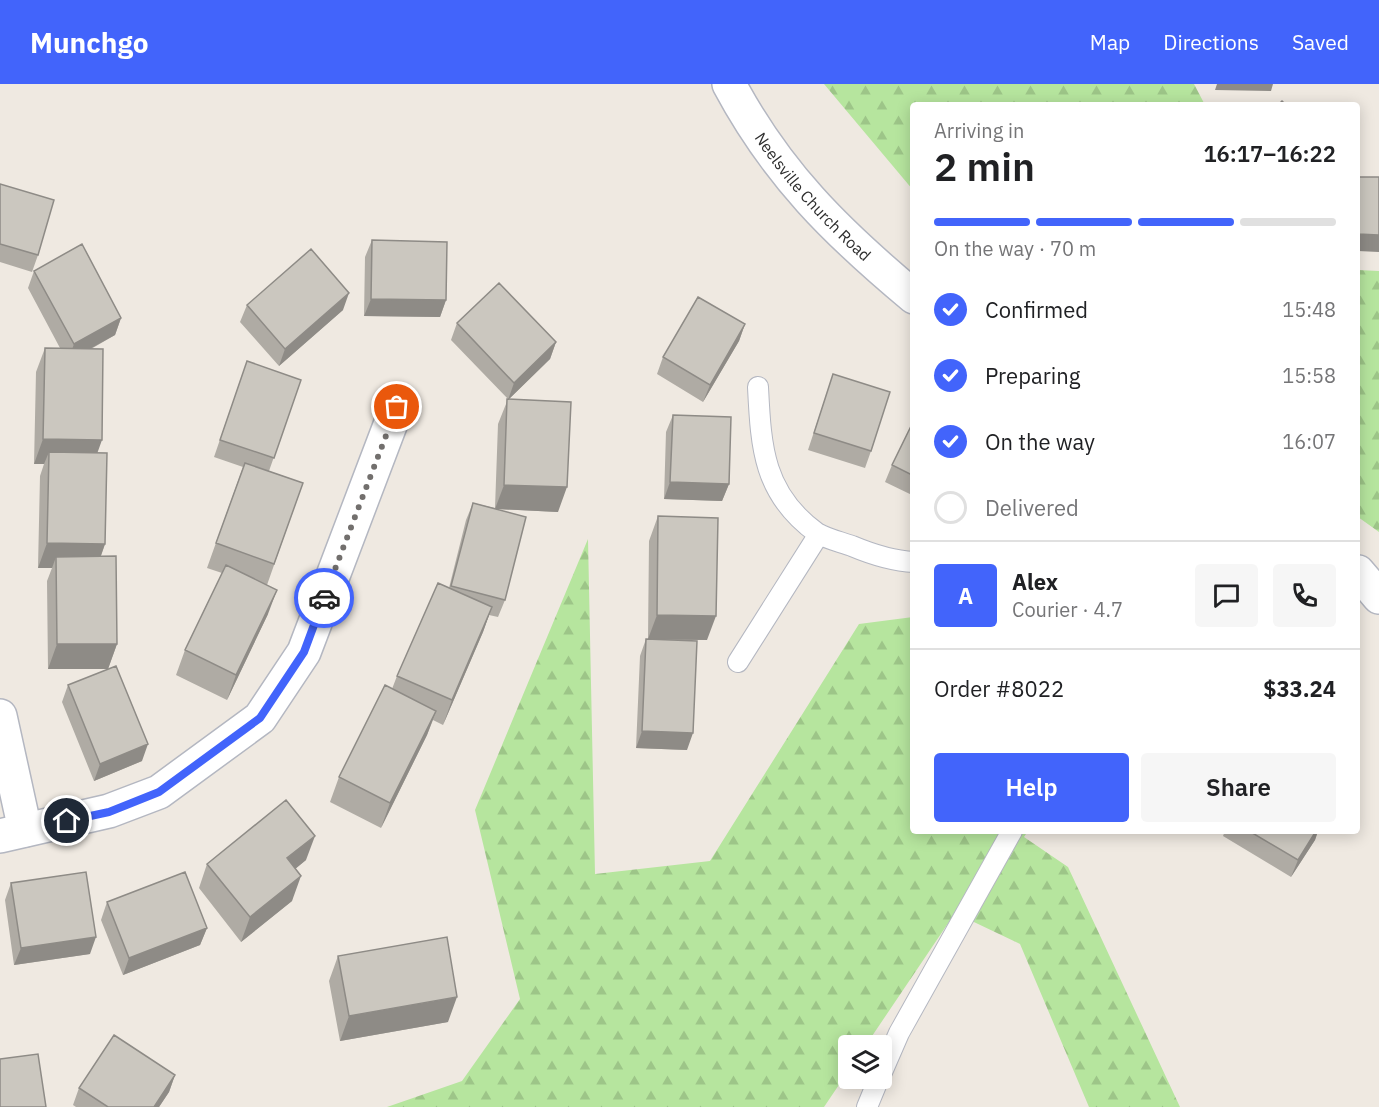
<!DOCTYPE html>
<html lang="en">
<head>
<meta charset="utf-8">
<style>
	:root { --surface:#fff; --page:#f6f6f6; --text:#202124; --muted:#757577; --line:#e0e0e0; --accent:#4264fb }
	body { margin:0; font-family:"IBM Plex Sans",sans-serif; background:var(--page); color:var(--text); height:100vh; display:flex; flex-direction:column; font-size:22px; white-space:nowrap }
	* { box-sizing:border-box; margin:0 }
	p { font-size:20px; color:var(--muted) }
	.icon { flex:none; width:33px; height:33px; fill:none; stroke:currentColor; stroke-width:2; stroke-linecap:round; stroke-linejoin:round }
	.map { position:relative; flex:1; overflow:hidden }
	.sheet { position:absolute; left:910px; top:18px; width:450px; height:732px; display:flex; flex-direction:column; background:var(--surface); border-radius:6px; box-shadow:0 3px 15px #0003 }
	.sheet>* { flex:none }
	.fabs { position:absolute; left:838px; top:951px; display:grid; gap:12px }
	.fabs a { display:grid; place-items:center; width:54px; height:54px; border-radius:6px; background:var(--surface); box-shadow:0 3px 15px #0003; font-size:30px }
	.pin { position:absolute; display:grid; place-items:center; width:51px; height:51px; color:#fff; margin:-26px; border:3px solid #fff; border-radius:50%; box-shadow:0 2px 6px #0007 }
	.courier { position:absolute; display:grid; place-items:center; width:60px; height:60px; margin:-30px; border:4px solid #4264fb; border-radius:50%; background:#fff; color:#222; box-shadow:0 2px 8px #0007 }
	.overview em { font-style:normal; font-weight:600 }
	.overview div { display:flex; flex-direction:column-reverse }
	.overview { display:flex; align-items:center; justify-content:space-between; height:102px; padding:0 24px }
	h1 { font-size:39px; font-weight:600; line-height:45px }
	.bar { display:grid; grid-template-columns:repeat(4,1fr); gap:9px 6px; align-content:center; height:72px; padding:0 24px }
	.bar i { height:8px; border-radius:4px; background:var(--line) }
	.bar .current { background:var(--accent) }
	.bar p { grid-column:span 4 }
	.line { display:flex; align-items:center; gap:15px; padding:0 24px; border-top:2px solid var(--line) }
	.line div { flex:1 }
	.round { display:grid; place-items:center; flex:none; width:63px; height:63px; border-radius:6px; background:var(--page) }
	ol { padding:0 24px; list-style:none }
	li { display:flex; align-items:center; gap:18px; height:66px }
	li p { margin-inline-start:auto }
	li .icon { padding:6px; border-radius:50%; background:var(--accent); color:#fff; stroke-width:4 }
	li:last-child { color:var(--muted) }
	li i { width:33px; height:33px; border:3px solid var(--line); border-radius:50% }
	.button { display:flex; gap:12px; margin-top:auto; padding:12px 24px }
	.button a { flex:1; height:69px; border-radius:6px; background:var(--accent); color:#fff; font-size:24px; font-weight:600; line-height:69px; text-align:center }
	.button a+a { background:var(--page); color:var(--text) }
	header { display:flex; align-items:center; gap:36px; box-sizing:border-box; height:84px; padding:0 30px; background:var(--accent); color:#fff }
	header strong { font-size:28px }
	nav { display:flex; gap:33px; margin-inline-start:auto; font-size:21px }
	.map>svg:first-child { display:block }
	.forest { fill:url(#forest-firs) }
	.lines { fill:none; stroke-linecap:round; stroke-linejoin:round }
	.service-casing { stroke:#b4b7c1; stroke-width:22 }
	.minor-casing { stroke:#b4b7c1; stroke-width:36 }
	.service { stroke:#fff; stroke-width:20 }
	.minor { stroke:#fff; stroke-width:33 }
	.wall { fill:#afaba4 }
	.shaded-wall { fill:#8e8b86 }
	.building { fill:#cbc7bf; stroke:#8e8b86; stroke-width:1.5 }
	.done { stroke:#726f6d; stroke-width:6; stroke-dasharray:0 10.8 }
	.route { stroke:#4264fb; stroke-width:8 }
	.labels { text-anchor:middle; stroke-width:4.5; stroke-linejoin:round; paint-order:stroke }
	.street-label { font-size:16px; fill:#2e2e2e; stroke:#fff }
</style>
</head>
<body>
<header>
<strong>Munchgo</strong>
<nav><a>Map</a><a>Directions</a><a>Saved</a></nav>
</header>
<div class="map">
<svg width="1379" height="1023" viewBox="0 0 1379 1023">
	<defs>
		<pattern id="forest-firs" width="22" height="20" patternUnits="userSpaceOnUse" patternTransform="scale(1.5)"><rect width="22" height="20" fill="#b6e59e"/><path d="M5 1l3.5 6h-7zM16 11l3.5 6h-7z" fill="#9dc588"/></pattern>
	</defs>
	<rect width="100%" height="100%" fill="#efe9e1"/>
	<!-- forest -->
	<path class="forest" d="M824,0H1194L1205,21H914L913,106Z
		M1358,186L1379,187V448L1358,433Z
		M588,455L595,790L710,777L859,540L913,533L914,747H1028L1024,753L1068,783L1180,1023H1089L1020,860L955,829L866,961L849,962V986L824,1023H387L462,997L520,915L475,726Z"/>
	<g class="lines">
		<!-- service casing -->
		<g class="service-casing">
			<path id="service" d="M758,303C761,363 763,410 817,449C827,455 841,458 852,462C871,470 893,477 914,478
				M738,578L819,450
				M882,988L899,949L1012,747
				M867,1023L879,994"/>
		</g>
		<!-- minor casing -->
		<g class="minor-casing">
			<g id="minor">
				<path id="s1" d="M729,0C777,90 836,148 914,213"/>
				<path d="M1358,488L1379,513"/>
				<path d="M0,632L25,746"/>
				<path d="M0,752L109,727L159,708L260,634L304,568L397,323"/>
			</g>
		</g>
		<!-- service -->
		<use href="#service" class="service"/>
		<!-- minor -->
		<use href="#minor" class="minor"/>
	</g>
	<!-- wall -->
	<path class="wall" d="M0,100L38,171L32,188L0,178Z
		M372,156L446,216L440,233L364,232L365,173Z
		M34,187L121,234L115,251L91,265L97,369L105,460L101,472L117,560L108,585H48L47,497L52,484H38L40,392L44,380H34L36,288L45,264H60L28,204Z
		M247,221L343,226L279,282L240,238Z
		M457,239L556,258L550,275L509,315L558,428L498,425L505,516L498,533L489,531L483,548L443,641L433,636L427,651L381,744L330,718L339,693L392,605L397,592L449,504L466,436L473,419L495,424L498,340L508,315L451,256Z
		M745,240L739,257L703,318L657,290L663,273Z
		M247,277L301,296L269,387L303,399L267,501L268,530L227,616L176,591L185,566L222,489L207,484L243,383L214,373Z
		M833,290L871,367L865,384L808,366Z
		M673,331L729,400L722,417L664,415L666,348Z
		M914,336V412L885,398L892,381Z
		M658,432L707,556H669L687,666L636,664L640,572L646,555H648L649,457Z
		M68,601L142,677L94,697L62,618Z
		M1225,747H1318L1315,756L1291,793L1223,752Z
		M306,776L295,785L292,817L241,858L199,804L207,780Z
		M11,799L90,870L14,881L5,816Z
		M107,818L207,844L200,861L123,891L101,836Z
		M338,872L448,938L340,957L329,897Z
		M175,991L169,1008L159,1023H76L73,1021L79,1004Z"/>
	<!-- shaded-wall -->
	<path class="shaded-wall" d="M1217,0H1273L1271,7L1215,6Z
		M1358,150L1379,151V168L1358,167Z
		M349,209L343,226L279,282L285,265Z
		M371,215L446,216L440,233L364,232Z
		M121,234L115,251L68,277L74,260Z
		M745,240L739,257L703,318L710,301Z
		M556,258L550,275L508,316L514,299Z
		M43,355L102,356L93,381L49,368L44,380H34Z
		M670,398L729,400L722,417L664,415Z
		M504,401L567,403L558,428L495,425Z
		M47,459L105,460L96,485L56,473L52,484H38Z
		M277,506L268,530L227,616L236,591Z
		M492,523L483,548L443,641L452,616Z
		M657,531L716,532L707,556L648,555Z
		M57,560H117L108,585H48Z
		M436,627L427,651L381,744L390,719Z
		M642,647L693,649L687,666L636,664Z
		M148,660L142,677L94,697L100,680Z
		M1316,747H1318L1315,756L1291,793L1298,776Z
		M315,752L306,776L278,799L287,774Z
		M301,792L292,817L241,858L250,833Z
		M207,844L200,861L123,891L129,874Z
		M96,853L90,870L14,881L21,864Z
		M457,913L448,938L340,957L349,932Z
		M175,991L169,1008L159,1023H154Z"/>
	<!-- building -->
	<path class="building" d="M1282,17L1286,21H1278Z
		M1358,93H1379V151L1358,150Z
		M0,100L54,116L38,171L0,160Z
		M372,156L447,158L446,216L371,215Z
		M82,160L121,234L74,260L34,187Z
		M311,165L349,209L285,265L247,221Z
		M499,199L556,258L514,299L457,239Z
		M698,213L745,240L710,301L663,273Z
		M45,264L103,265L102,356L43,355Z
		M247,277L301,296L274,374L220,356Z
		M833,290L890,308L871,367L814,349Z
		M507,315L571,318L567,403L504,401Z
		M673,331L731,333L729,400L670,398Z
		M914,336V392L892,381Z
		M49,368L107,369L105,460L47,459Z
		M245,379L303,399L274,480L216,459Z
		M473,419L526,433L505,516L451,502Z
		M658,432L718,434L716,532L657,531Z
		M116,472L117,560H57L56,473Z
		M226,481L277,506L236,591L185,566Z
		M438,499L492,523L452,616L397,592Z
		M646,555L697,557L693,649L642,647Z
		M116,582L148,660L100,680L68,601Z
		M385,601L436,627L390,719L339,693Z
		M286,716L315,752L287,774L301,792L250,833L207,780Z
		M1249,747H1316L1298,776Z
		M86,788L96,853L21,864L11,799Z
		M185,788L207,844L129,874L107,818Z
		M447,853L457,913L349,932L338,872Z
		M114,951L175,991L154,1023H108L79,1004Z
		M38,970L46,1023H0V975Z"/>
	<g class="lines">
		<!-- done -->
		<path class="done" d="M324,514L397,323"/>
		<!-- route -->
		<path class="route" d="M67,737L109,728L159,708L260,634L304,568L324,514"/>
	</g>
	<g class="labels">
		<!-- street labels -->
		<g class="street-label">
			<text dy="6" stroke="none"><textPath href="#s1" startOffset="141">Neelsville Church Road</textPath></text>
		</g>
	</g>
</svg>
<div class="fabs">
<a><svg class="icon" aria-label="layers" viewBox="0 0 24 24"><path d="M12 4l9 5-9 5-9-5zM3 14l9 5 9-5"/></svg></a>
</div>
<div class="pin" style="left:397px;top:323px;background:#ea580c"><svg class="icon" aria-label="bag" viewBox="0 0 24 24"><path d="M5 8h14l-1 12H6zM9 8a3 3 0 0 1 6 0"/></svg></div>
<div class="pin" style="left:67px;top:737px;background:#1f2937"><svg class="icon" aria-label="home" viewBox="0 0 24 24"><path d="M3 11l9-7 9 7M6 9v11h12V9"/></svg></div>
<div class="courier" style="left:324px;top:514px"><svg class="icon" aria-label="car" viewBox="0 0 24 24"><path d="M5 17H2v-5l4-1 3-4h7l3 4 3 1v5h-3M9 17h6M6 11h13"/><circle cx="7" cy="17" r="2"/><circle cx="17" cy="17" r="2"/></svg></div>
<section class="sheet">
<div class="overview"><div><h1>2 min</h1><p>Arriving in</p></div><em>16:17–16:22</em></div>
<div class="bar"><i class="current"></i><i class="current"></i><i class="current"></i><i></i><p>On the way · 70 m</p></div>
<ol>
<li><svg class="icon" aria-label="check" viewBox="0 0 24 24"><path d="M5 12l5 5 9-10"/></svg>Confirmed<p>15:48</p></li>
<li><svg class="icon" aria-label="check" viewBox="0 0 24 24"><path d="M5 12l5 5 9-10"/></svg>Preparing<p>15:58</p></li>
<li><svg class="icon" aria-label="check" viewBox="0 0 24 24"><path d="M5 12l5 5 9-10"/></svg>On the way<p>16:07</p></li>
<li><i></i>Delivered</li>
</ol>
<div class="line" style="height:108px"><b class="round" style="background:var(--accent);color:#fff">A</b><div><b>Alex</b><p>Courier · 4.7</p></div><a class="round"><svg class="icon" aria-label="chat" viewBox="0 0 24 24"><path d="M4 5h16v11H9l-5 4z"/></svg></a><a class="round"><svg class="icon" aria-label="phone" viewBox="0 0 24 24"><path d="M5 4h4l2 5-3 2q2 4 5 5l2-3 5 2v4C11 20 4 13 5 4z"/></svg></a></div>
<div class="line" style="height:78px"><div>Order #8022</div><b>$33.24</b></div>
<div class="button"><a>Help</a><a>Share</a></div>
</section>
</div>
</body>
</html>
